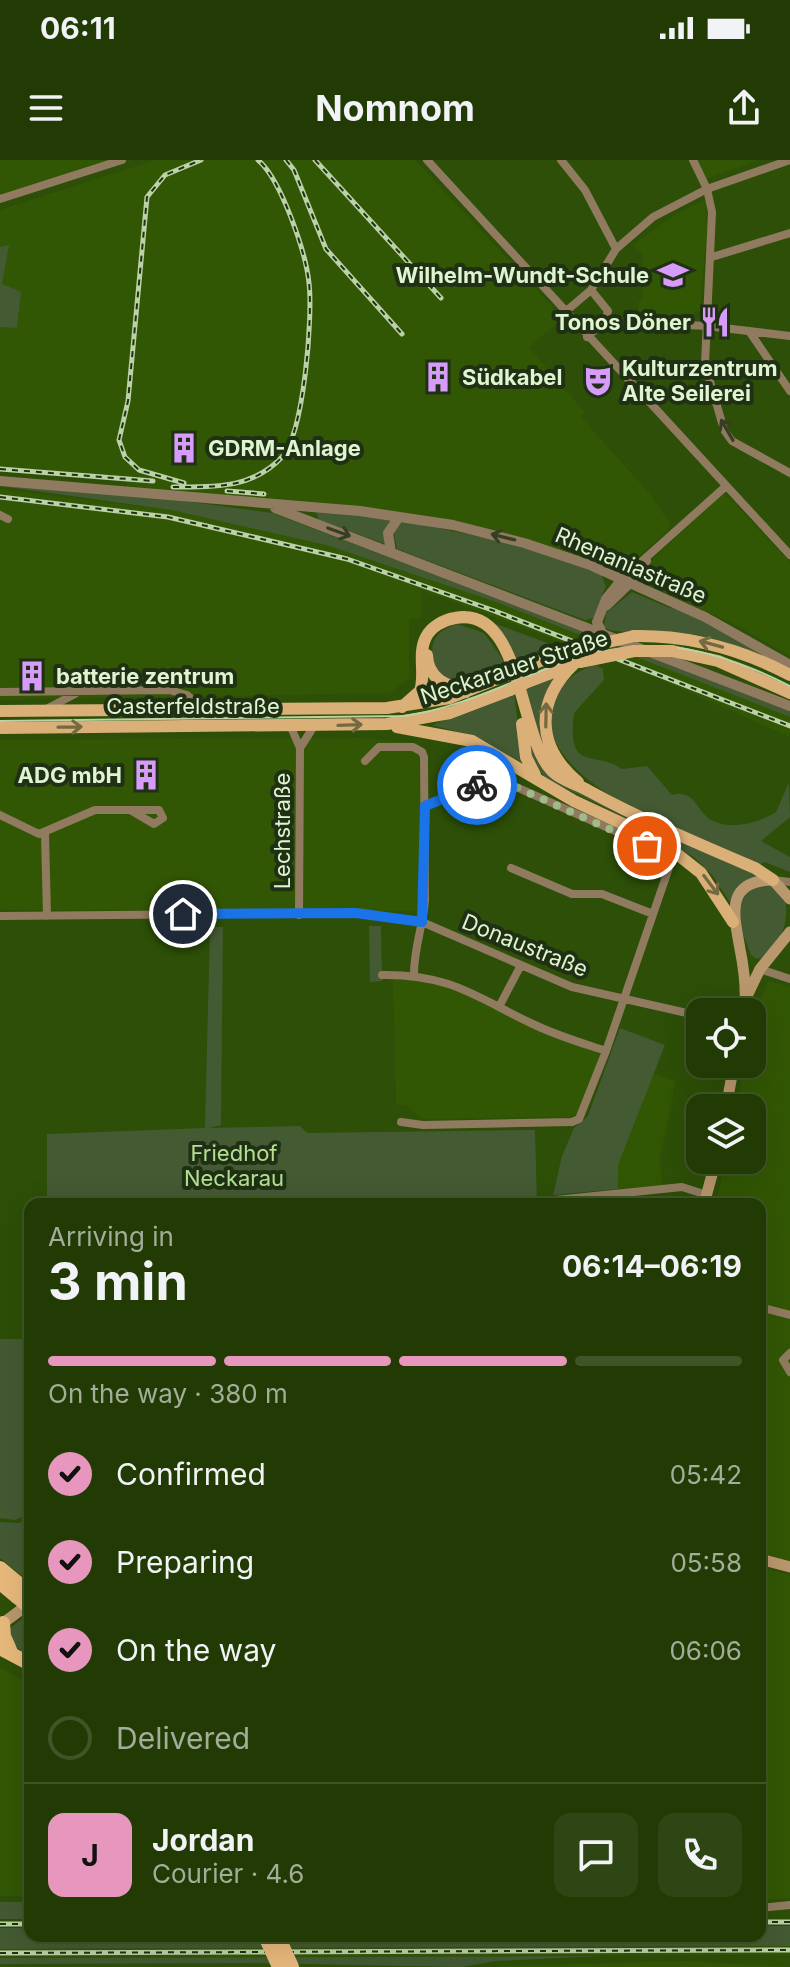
<!DOCTYPE html>
<html lang="en">
<head>
<meta charset="utf-8">
<style>
	:root { --surface:#223b05; --page:#2e4613; --text:#f1f3f6; --muted:#a2ad9a; --line:#3f5527; --accent:#e797bd }
	body { margin:0; font-family:Inter,sans-serif; background:var(--page); color:var(--text); height:100vh; display:flex; flex-direction:column; font-size:30px; white-space:nowrap }
	* { box-sizing:border-box; margin:0 }
	p { font-size:26px; color:var(--muted) }
	.icon { flex:none; width:44px; height:44px; fill:none; stroke:currentColor; stroke-width:2; stroke-linecap:round; stroke-linejoin:round }
	.map { position:relative; flex:1; overflow:hidden }
	.panel { position:absolute; left:24px; top:1038px; width:742px; height:744px; display:flex; flex-direction:column; background:var(--surface); border-radius:16px; box-shadow:0 8px 32px #0002,0 0 0 2px var(--line) }
	.panel>* { flex:none }
	.controls { position:absolute; left:686px; top:838px; display:grid; gap:16px }
	.controls a { display:grid; place-items:center; width:80px; height:80px; border-radius:16px; background:var(--surface); box-shadow:0 8px 32px #0002,0 0 0 2px var(--line); font-size:40px }
	.pin { position:absolute; display:grid; place-items:center; width:68px; height:68px; color:#fff; margin:-34px; border:4px solid #fff; border-radius:50%; box-shadow:0 2px 8px #0007 }
	.courier { position:absolute; display:grid; place-items:center; width:80px; height:80px; margin:-40px; border:6px solid #1a73e8; border-radius:50%; background:#fff; color:#222; box-shadow:0 2px 10px #0007 }
	.summary em { font-style:normal; font-weight:700 }
	.summary div { display:flex; flex-direction:column-reverse }
	.summary { display:flex; align-items:center; justify-content:space-between; height:136px; padding:0 24px }
	h1 { font-size:52px; font-weight:700; line-height:60px }
	.bar { display:grid; grid-template-columns:repeat(4,1fr); gap:12px 8px; align-content:center; height:96px; padding:0 24px }
	.bar i { height:10px; border-radius:6px; background:var(--line) }
	.bar .active { background:var(--accent) }
	.bar p { grid-column:span 4 }
	.line { display:flex; align-items:center; gap:20px; padding:0 24px; border-top:2px solid var(--line) }
	.line div { flex:1 }
	.round { display:grid; place-items:center; flex:none; width:84px; height:84px; border-radius:16px; background:var(--page) }
	ol { padding:0 24px; list-style:none }
	li { display:flex; align-items:center; gap:24px; height:88px }
	li p { margin-inline-start:auto }
	li .icon { padding:8px; border-radius:50%; background:var(--accent); color:#111; stroke-width:4 }
	li:last-child { color:var(--muted) }
	li i { width:44px; height:44px; border:4px solid var(--line); border-radius:50% }
	.status { display:flex; justify-content:space-between; align-items:center; height:56px; padding:0 40px; background:var(--surface); direction:ltr }
	.status svg { height:22px; fill:currentColor }
	header { display:flex; justify-content:space-between; align-items:center; height:104px; padding:0 24px; background:var(--surface); font-size:36px; font-weight:700 }
	.map>svg:first-child { display:block }
	.built { fill:#325704 }
	.green { fill:#445a33 }
	.lines { fill:none; stroke-linecap:round; stroke-linejoin:round }
	.minor { stroke:#907b60; stroke-width:8 }
	.tertiary { stroke:#907b60; stroke-width:10 }
	.secondary { stroke:#ba986e; stroke-width:11 }
	.primary { stroke:#daaf78; stroke-width:12 }
	.trunk { stroke:#e8b97c; stroke-width:14 }
	.tram { stroke:#bad2a6; stroke-width:2 }
	.rail-casing { stroke:#bad2a6; stroke-width:5 }
	.rail { stroke:#203014; stroke-width:2; stroke-dasharray:6; stroke-linecap:butt }
	.primary-bridge { stroke:#daaf78; stroke-width:12 }
	.trunk-bridge { stroke:#e8b97c; stroke-width:14 }
	.oneway { stroke:#363f23 }
	.oneway2 { stroke:#746941 }
	.done { stroke:#a1ba8a; stroke-width:8; stroke-dasharray:0 14.4 }
	.route { stroke:#1a73e8; stroke-width:10 }
	.labels { text-anchor:middle; stroke-width:8; stroke-linejoin:round; paint-order:stroke }
	.poi-label { font-size:22px; font-weight:bold; fill:#dff4d0; stroke:#203014; text-anchor:start }
	.street-label { font-size:22px; fill:#dff4d0; stroke:#203014 }
	.park-label { font-size:22px; fill:#b2e090; stroke:#203014 }
</style>
</head>
<body>
<div class="status"><b>06:11</b><svg viewBox="0 0 49 12"><path d="M0 12V9h3v3zM5 12V6h3v6zM10 12V3h3v9zM15 12V0h3v12zM26 1h20v11H26zM47 4h2v5h-2z"/></svg></div>
<header><svg class="icon" aria-label="menu" viewBox="0 0 24 24"><path d="M4 6h16M4 12h16M4 18h16"/></svg>Nomnom<svg class="icon" aria-label="share" viewBox="0 0 24 24"><path d="M12 15V3M7 8l5-5 5 5M5 13v7h14v-7"/></svg></header>
<div class="map">
<svg width="790" height="1807" viewBox="0 0 790 1807">
	<rect width="100%" height="100%" fill="#2d4f07"/>
	<!-- built -->
	<path class="built" d="M0,0H110L0,34Z
		M155,0H415L563,158L529,187L585,253L581,257L650,334L670,364L667,371L626,408L490,369L417,354L127,326V320L43,315V310L0,307V50Z
		M697,0H759L706,19Z
		M705,40L707,66L700,152L694,151V156L638,154V142L642,141L643,94L633,85L676,54Z
		M0,329L171,350L326,385L496,442L746,539L790,557V577L649,514L421,430V458L409,459V519L389,533L0,540Z
		M724,333L790,402V496L734,464L649,425L646,413L653,399Z
		M357,578L419,583L422,751L0,750V580Z
		M413,817L446,823L530,865L601,894L578,953L571,957L423,959L405,945H396L393,820Z
		M768,821L790,827V1401L760,1392V1044H716L725,1000H752V948H736L744,904H752L755,852Z
		M653,914L676,921L660,997L662,1025L618,1029L617,1005Z
		M760,1407L790,1415V1738L760,1740Z
		M0,1507L30,1525V1736H0Z
		M790,1786V1795L0,1798V1789Z
		M638,1802L689,1801L790,1807H496Z"/>
	<!-- green -->
	<path class="green" d="M9,85L2,124L21,132L17,168L0,167V87Z
		M0,326L169,339L272,353L790,550V557L496,442L326,385L171,350Z
		M316,351L392,359L386,368L385,384L319,360Z
		M404,361L505,382L601,414L606,426L593,458L585,460L397,389L393,369Z
		M632,432L670,448H681L790,508C758,494 725,479 690,474C668,471 619,475 604,468L606,453Z
		M482,459L553,485L515,500Z
		M457,464L484,473L506,504L469,522L442,518C428,494 426,474 457,464Z
		M596,505L603,509L604,520L574,553C567,614 593,589 622,609L647,606L672,635C696,628 696,653 713,661C732,670 759,663 776,652L789,622L790,657L761,681L790,697V712L765,702L758,705C705,680 529,624 553,545C560,524 575,510 596,505Z
		M555,517C534,546 540,572 555,603L538,582L525,529Z
		M514,534L523,603L472,576L432,565Z
		M529,584L550,615L566,627L762,717L785,736C790,758 781,793 757,799L751,795L731,744L713,716L695,698L651,670L546,619L532,601Z
		M369,766H381L382,821L370,822Z
		M210,767H223L221,965L209,968L300,966L307,973L535,970L537,1044H47V974L205,968Z
		M620,868L665,885L618,1005V1029L553,1035L562,996L574,968L588,956Z
		M0,1179H30V1304L27,1307H30V1354L15,1360L0,1358Z
		M30,1358V1419H26L0,1398V1362L19,1363Z
		M26,1456L30,1459V1498C18,1489 11,1484 10,1468Z
		M0,1742H30V1759H0Z
		M760,1766H790V1786L0,1789V1768H30V1776H760Z
		M601,1796L496,1801L462,1807L249,1803L0,1804V1798Z"/>
	<g class="lines">
		<!-- minor -->
		<path class="minor" d="M427,0L790,395
			M561,0L585,30L616,89
			M693,0L707,29L712,52L705,204L724,270L732,281L790,313
			M0,39L122,0
			M712,97L790,73
			M591,130L608,151L605,161
			M565,152L591,130L616,89L653,57L707,29L790,0
			M749,171L790,231
			M587,177L605,161L707,166L790,176
			M0,355L8,359
			M622,419L725,327
			M631,422L647,401
			M0,532L169,530L187,535L203,549
			M48,548L75,534
			M290,565L300,588L299,755
			M300,588L314,566
			M365,601L379,587H413L422,592L424,597L425,740C423,766 414,788 414,814
			M0,655L39,674L95,650H159L163,658L154,664L132,651
			M45,674L47,756
			M511,708L572,734H602L653,754
			M773,720L790,722
			M0,756L356,753L422,762L572,827L700,856
			M760,809L790,819
			M382,815C452,814 477,838 535,865C558,876 582,883 606,891
			M500,845L521,805
			M401,962L423,965L572,962L579,959L606,891L671,702L633,679L498,619L425,646
			M546,1041L682,1027L707,1035
			M760,1147L790,1155
			M790,1193L783,1200L790,1212
			M760,1748L790,1745"/>
		<!-- tertiary -->
		<path class="tertiary" d="M0,321L360,351L453,365L524,383L590,405L705,457L790,505
			M275,348L790,546
			M391,392L388,373L399,357
			M606,446L631,422
			M603,475L597,462L606,439L622,419"/>
		<!-- secondary -->
		<path class="secondary" d="M746,838L760,809L790,772
			M744,852C747,832 744,809 740,789C734,755 724,721 773,720L790,739
			M726,948L734,904
			M704,1044L716,1000
			M760,1399L790,1407
			M3,1463L30,1443"/>
		<!-- primary -->
		<path class="primary" d="M634,476C690,475 741,489 790,515
			M672,491L718,501L790,533
			M427,495C428,519 446,525 466,532
			M574,504C535,541 536,587 578,622
			M521,509L557,494
			M525,523L570,506
			M402,547L420,531C426,514 417,494 426,477C431,467 443,460 455,458C523,445 518,577 552,611C562,621 577,624 589,631C642,660 699,684 755,708L773,720
			M0,551L387,548L450,538L507,515
			M522,564L526,597L535,615
			M397,567L472,581L574,641L662,682L701,713L733,762
			M0,568L387,564L450,553L510,530"/>
		<!-- trunk -->
		<path class="trunk" d="M0,1408L30,1433
			M0,1423L17,1437
			M3,1463L4,1476L11,1492
			M0,1488L30,1504"/>
		<!-- tram -->
		<path class="tram" d="M0,561L404,556C452,549 493,530 538,512C633,472 699,480 790,526"/>
		<!-- rail casing -->
		<g class="rail-casing">
			<path id="rail" d="M286,0L294,10L326,89L402,174
				M315,0L441,138
				M0,309L153,321
				M184,323L139,310L125,297L119,280L128,241L147,37L165,15L201,0
				M173,327C214,327 252,329 282,297C304,273 313,157 309,123C306,93 281,19 258,0
				M227,331L264,334
				M0,337L168,357L347,399L492,450L790,566
				M760,1762H790
				M0,1764H30
				M0,1793L790,1790"/>
		</g>
		<!-- rail -->
		<use href="#rail" class="rail"/>
		<!-- primary-bridge -->
		<path class="primary-bridge" d="M557,494L634,476
			M580,502L634,491H672
			M507,515L521,509
			M510,530L525,523"/>
		<!-- trunk-bridge -->
		<path class="trunk-bridge" d="M17,1437L30,1448
			M265,1776L279,1807
			M278,1776L292,1807"/>
	</g>
	<!-- one-way arrows -->
	<defs><path id="oneway-shaft" d="M-6 0H5M1.5-3L5.5 0L1.5 3" fill="none" stroke-width="1.6" stroke-linecap="round" stroke-linejoin="round" transform="scale(2)"/></defs>
	<g class="oneway">
		<use href="#oneway-shaft" transform="translate(727 270) rotate(-120)"/>
		<use href="#oneway-shaft" transform="translate(339 372) rotate(20)"/>
		<use href="#oneway-shaft" transform="translate(503 377) rotate(-166)"/>
	</g>
	<g class="oneway2">
		<use href="#oneway-shaft" transform="translate(711 484) rotate(-165)"/>
		<use href="#oneway-shaft" transform="translate(546 555) rotate(-89)"/>
		<use href="#oneway-shaft" transform="translate(350 565) rotate(-2)"/>
		<use href="#oneway-shaft" transform="translate(70 567) rotate(-1)"/>
		<use href="#oneway-shaft" transform="translate(711 725) rotate(53)"/>
	</g>
	<g class="lines">
		<!-- done -->
		<path class="done" d="M477,625L498,619L647,686"/>
		<!-- route -->
		<path class="route" d="M183,754L356,753L422,762L425,646L477,625"/>
	</g>
	<!-- icons -->
	<defs>
		<g id="school-bare" transform="scale(2.4)"><path d="M0-5L7-2L0 1L-7-2ZM-4 1L0 2.5L4 1V4Q0 6-4 4Z" fill="#d79bf9" stroke="#203014" stroke-width="2.5" paint-order="stroke"/></g>
		<g id="restaurant-bare" transform="scale(2.4)"><path d="M-5-6h1v4h1v-4h1v4h1v-4h1v5L-1.5 .5V6h-2V.5L-5-1ZM5-6V6H3V1.5H1.5Q1.5-4 5-6Z" fill="#d79bf9" stroke="#203014" stroke-width="2.5" paint-order="stroke"/></g>
		<g id="building-bare" transform="scale(2.4)"><path d="M-4-6H4V6H1V3H-1V6H-4ZM-2.5-4.3h1.7v1.8h-1.7ZM.8-4.3h1.7v1.8H.8ZM-2.5-1h1.7V.8h-1.7ZM.8-1h1.7V.8H.8Z" fill="#d79bf9" stroke="#203014" stroke-width="2.5" paint-order="stroke"/></g>
		<g id="theatre-bare" transform="scale(2.4)"><path d="M-5-5.5Q0-4 5-5.5V0Q5 5 0 6Q-5 5-5 0ZM-3.3-2.5H-1v1.5H-3.3ZM1-2.5H3.3v1.5H1ZM-2.8 1Q0 5.5 2.8 1Z" fill="#d79bf9" stroke="#203014" stroke-width="2.5" paint-order="stroke"/></g>
	</defs>
	<g fill-rule="evenodd">
		<use href="#school-bare" x="673" y="115"/>
		<use href="#restaurant-bare" x="715" y="162"/>
		<use href="#building-bare" x="438" y="217"/>
		<use href="#theatre-bare" x="598" y="221"/>
		<use href="#building-bare" x="184" y="288"/>
		<use href="#building-bare" x="32" y="516"/>
		<use href="#building-bare" x="146" y="615"/>
	</g>
	<g class="labels">
		<!-- poi labels -->
		<g class="poi-label">
			<text x="649" y="123" text-anchor="end">Wilhelm-Wundt-Schule</text>
			<text x="691" y="170" text-anchor="end">Tonos Döner</text>
			<text x="622" y="216">Kulturzentrum<tspan x="622" dy="25">Alte Seilerei</tspan></text>
			<text x="462" y="225">Südkabel</text>
			<text x="208" y="296">GDRM-Anlage</text>
			<text x="56" y="524">batterie zentrum</text>
			<text x="122" y="623" text-anchor="end">ADG mbH</text>
		</g>
		<!-- street labels -->
		<g class="street-label">
			<text transform="translate(631 405) rotate(23)" y="8">Rhenaniastraße</text>
			<text transform="translate(514 507) rotate(-18)" y="8">Neckarauer Straße</text>
			<text x="193" y="554">Casterfeldstraße</text>
			<text transform="translate(282 671) rotate(-90)" y="8">Lechstraße</text>
			<text transform="translate(525 785) rotate(22)" y="8">Donaustraße</text>
		</g>
		<!-- park labels -->
		<g class="park-label">
			<text x="234" y="1001">Friedhof<tspan x="234" dy="25">Neckarau</tspan></text>
		</g>
	</g>
</svg>
<div class="controls">
<a><svg class="icon" aria-label="locate" viewBox="0 0 24 24"><circle cx="12" cy="12" r="6"/><path d="M12 2v4M12 18v4M2 12h4M18 12h4"/></svg></a>
<a><svg class="icon" aria-label="layers" viewBox="0 0 24 24"><path d="M12 4l9 5-9 5-9-5zM3 14l9 5 9-5"/></svg></a>
</div>
<div class="pin" style="left:647px;top:686px;background:#ea580c"><svg class="icon" aria-label="bag" viewBox="0 0 24 24"><path d="M5 8h14l-1 12H6zM9 8a3 3 0 0 1 6 0"/></svg></div>
<div class="pin" style="left:183px;top:754px;background:#1f2937"><svg class="icon" aria-label="home" viewBox="0 0 24 24"><path d="M3 11l9-7 9 7M6 9v11h12V9"/></svg></div>
<div class="courier" style="left:477px;top:625px"><svg class="icon" aria-label="bike" viewBox="0 0 24 24"><circle cx="6" cy="16" r="4"/><circle cx="18" cy="16" r="4"/><path d="M6 16l4-8h5l3 8M10 8l3 8H6M13 5h3"/></svg></div>
<section class="panel">
<div class="summary"><div><h1>3 min</h1><p>Arriving in</p></div><em>06:14–06:19</em></div>
<div class="bar"><i class="active"></i><i class="active"></i><i class="active"></i><i></i><p>On the way · 380 m</p></div>
<ol>
<li><svg class="icon" aria-label="check" viewBox="0 0 24 24"><path d="M5 12l5 5 9-10"/></svg>Confirmed<p>05:42</p></li>
<li><svg class="icon" aria-label="check" viewBox="0 0 24 24"><path d="M5 12l5 5 9-10"/></svg>Preparing<p>05:58</p></li>
<li><svg class="icon" aria-label="check" viewBox="0 0 24 24"><path d="M5 12l5 5 9-10"/></svg>On the way<p>06:06</p></li>
<li><i></i>Delivered</li>
</ol>
<div class="line" style="height:144px"><b class="round" style="background:var(--accent);color:#111">J</b><div><b>Jordan</b><p>Courier · 4.6</p></div><a class="round"><svg class="icon" aria-label="chat" viewBox="0 0 24 24"><path d="M4 5h16v11H9l-5 4z"/></svg></a><a class="round"><svg class="icon" aria-label="phone" viewBox="0 0 24 24"><path d="M5 4h4l2 5-3 2q2 4 5 5l2-3 5 2v4C11 20 4 13 5 4z"/></svg></a></div>
</section>
</div>
</body>
</html>
